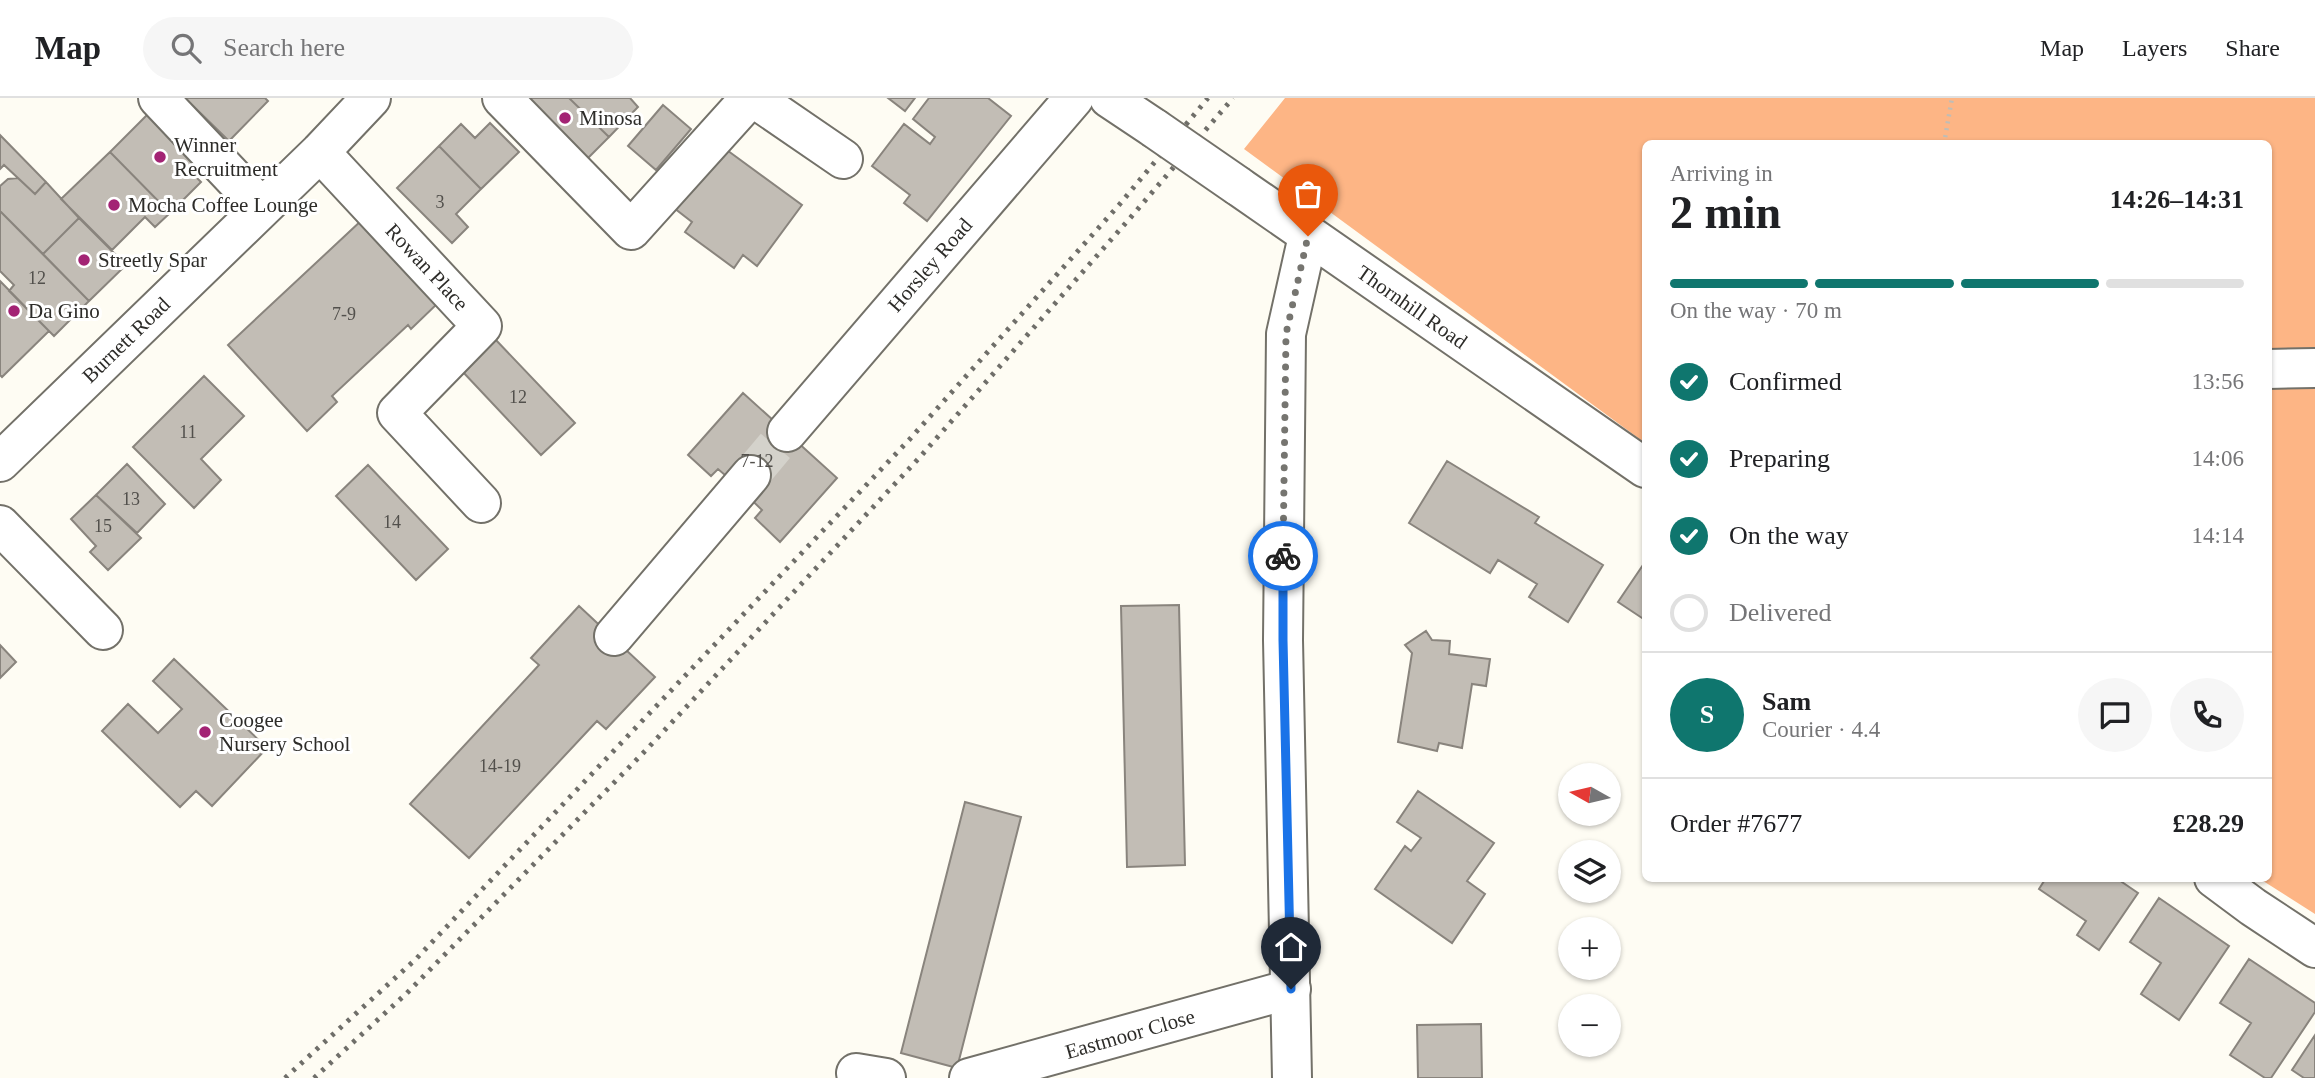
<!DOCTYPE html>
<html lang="en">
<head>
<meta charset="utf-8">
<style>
	:root { --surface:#fff; --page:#f6f6f6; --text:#202124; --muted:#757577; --line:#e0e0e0; --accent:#0f766e }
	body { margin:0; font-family:Georgia,serif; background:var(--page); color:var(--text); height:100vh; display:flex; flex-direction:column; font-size:26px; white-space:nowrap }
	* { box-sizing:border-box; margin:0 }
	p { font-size:23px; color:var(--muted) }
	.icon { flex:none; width:38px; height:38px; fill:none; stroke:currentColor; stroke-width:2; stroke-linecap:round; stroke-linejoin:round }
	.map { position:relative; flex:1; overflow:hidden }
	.side { position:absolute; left:1642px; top:42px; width:630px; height:742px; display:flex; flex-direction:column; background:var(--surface); border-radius:10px; box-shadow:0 2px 5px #0004 }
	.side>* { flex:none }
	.needle { width:46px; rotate:278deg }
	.fabs { position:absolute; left:1558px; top:665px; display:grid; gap:14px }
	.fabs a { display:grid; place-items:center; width:63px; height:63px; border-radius:50%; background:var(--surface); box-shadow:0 2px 5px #0004; font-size:35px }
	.pin { position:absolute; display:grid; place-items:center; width:60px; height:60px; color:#fff; margin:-72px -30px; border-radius:50% 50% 50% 0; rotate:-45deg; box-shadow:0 0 7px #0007 }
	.pin .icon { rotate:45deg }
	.courier { position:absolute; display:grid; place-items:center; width:70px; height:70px; margin:-35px; border:5px solid #1a73e8; border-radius:50%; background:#fff; color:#222; box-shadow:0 2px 9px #0007 }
	.overview em { font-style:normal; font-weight:700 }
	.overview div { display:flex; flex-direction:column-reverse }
	.overview { display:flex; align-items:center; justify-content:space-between; height:119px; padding:0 28px }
	h1 { font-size:46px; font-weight:700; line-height:52px }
	.bar { display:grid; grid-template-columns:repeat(4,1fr); gap:10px 7px; align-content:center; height:84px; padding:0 28px }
	.bar i { height:9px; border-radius:5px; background:var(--line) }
	.bar .current { background:var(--accent) }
	.bar p { grid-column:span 4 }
	.line { display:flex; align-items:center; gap:18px; padding:0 28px; border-top:2px solid var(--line) }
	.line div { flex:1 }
	.round { display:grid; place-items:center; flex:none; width:74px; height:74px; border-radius:37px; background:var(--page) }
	ol { padding:0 28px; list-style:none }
	li { display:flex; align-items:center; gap:21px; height:77px }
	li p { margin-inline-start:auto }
	li .icon { padding:7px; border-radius:50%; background:var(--accent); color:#fff; stroke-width:4 }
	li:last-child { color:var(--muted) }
	li i { width:38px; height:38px; border:4px solid var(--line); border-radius:50% }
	header { display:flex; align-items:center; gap:42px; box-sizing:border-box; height:98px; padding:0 35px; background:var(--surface); border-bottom:2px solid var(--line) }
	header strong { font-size:33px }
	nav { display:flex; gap:38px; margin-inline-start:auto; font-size:24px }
	.search { width:490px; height:63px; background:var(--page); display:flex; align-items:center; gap:18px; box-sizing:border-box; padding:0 24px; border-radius:38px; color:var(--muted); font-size:26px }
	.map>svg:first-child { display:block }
	.forest { fill:#fdb585 }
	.building { fill:#c2bdb5; stroke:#89847d; stroke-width:2 }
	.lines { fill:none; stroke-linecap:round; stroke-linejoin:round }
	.minor-tunnel { stroke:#d4d2cb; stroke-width:38; stroke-dasharray:38 19; stroke-linecap:butt }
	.minor-casing { stroke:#737169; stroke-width:42 }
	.major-casing { stroke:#737169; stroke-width:42 }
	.path { stroke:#bfbdb6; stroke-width:4.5; stroke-dasharray:2 5; stroke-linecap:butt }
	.minor { stroke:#fff; stroke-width:38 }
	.major { stroke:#fff; stroke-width:38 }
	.rail { stroke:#6f6e69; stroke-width:5; stroke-dasharray:3.5 7; stroke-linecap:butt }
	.major-bridge-casing { stroke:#737169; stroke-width:42; stroke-linecap:butt }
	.major-bridge { stroke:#fff; stroke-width:38 }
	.done { stroke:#767570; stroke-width:7; stroke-dasharray:0 12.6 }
	.route { stroke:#1a73e8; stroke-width:9 }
	.poi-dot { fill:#a32374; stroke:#fff; stroke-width:2.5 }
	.labels { text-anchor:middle; stroke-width:6; stroke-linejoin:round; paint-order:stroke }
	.number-label { font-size:18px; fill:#52504c }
	.poi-label { font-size:21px; fill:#2d2c29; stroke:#fff; text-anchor:start }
	.street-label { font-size:21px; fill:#2d2c29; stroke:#fff }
</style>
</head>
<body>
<header>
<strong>Map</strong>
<div class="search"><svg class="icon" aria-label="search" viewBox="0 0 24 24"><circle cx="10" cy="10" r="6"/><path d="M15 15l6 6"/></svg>Search here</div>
<nav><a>Map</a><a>Layers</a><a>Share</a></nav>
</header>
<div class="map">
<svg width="2315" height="980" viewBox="0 0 2315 980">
	<rect width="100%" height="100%" fill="#fefcf3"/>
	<!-- forest -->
	<path class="forest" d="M1285,0H2315V816L2260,781L2268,780V46H1645V345L1244,51Z"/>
	<!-- building -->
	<path class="building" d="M185,0H265L268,3L229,43Z
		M522,0H569L609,39L586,62Z
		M569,0H630L638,9L609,39Z
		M888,0H915L905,13Z
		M929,0H988L1011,18L927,123L904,105L910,97L872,68L904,26L930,46L935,39L913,21Z
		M663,7L691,31L656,72L628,48Z
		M155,9L210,65L196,79L201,84L170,115L110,54Z
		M490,25L519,54L481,91L439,48L461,26L475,40Z
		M0,37L46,84L35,96L4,67L0,71Z
		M720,47L802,107L757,168L743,157L734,170L685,134L692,124L674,110Z
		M439,48L481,91L456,116L468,129L452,145L397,90Z
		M110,54L170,115L155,129L145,119L112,152L61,101Z
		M18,80L35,96L46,84L79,120L43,156L0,113V88L8,81Z
		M0,113L89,203L54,238L9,193L14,187L0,173Z
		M79,120L126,167L89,203L43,156Z
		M363,121L439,204L411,231L408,227L332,298L337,304L307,333L228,247Z
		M0,183L49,233L2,279L0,277Z
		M495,241L575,325L541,357L462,273Z
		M204,278L244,318L201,361L221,382L194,410L133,349Z
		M743,295L837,380L780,444L755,420L762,412L732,383L718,371L711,378L688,357Z
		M1447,363L1539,419L1535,425L1603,467L1568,524L1529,499L1537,486L1498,462L1490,475L1409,425Z
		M127,366L165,406L137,435L96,397Z
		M368,367L448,451L416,482L336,398Z
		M96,397L141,440L108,472L90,454L96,448L71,421Z
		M1645,464V522L1618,504Z
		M1179,507L1185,767L1127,769L1121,508Z
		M579,508L655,579L606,631L597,623L469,760L410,706L539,567L531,560Z
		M1426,533L1432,542L1450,543L1449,556L1490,561L1486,588L1472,586L1462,650L1439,645L1437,653L1398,644L1412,555L1405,547Z
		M0,547L16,564L0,580Z
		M174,561L267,650L212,708L196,693L180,709L102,633L128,606L158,635L182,611L153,583Z
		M1418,693L1494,745L1467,783L1485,796L1452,845L1375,791L1405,748L1411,753L1421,740L1397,724Z
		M965,704L1021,719L957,970L901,955Z
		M2046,780H2116L2138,795L2099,852L2077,837L2086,823L2039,791Z
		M2159,800L2229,848L2179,922L2141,896L2161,865L2130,844Z
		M2249,861L2315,905V914L2271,980H2265L2230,957L2251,925L2220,905Z
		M1481,926L1482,980H1418L1417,927Z
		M2315,937V980H2304L2292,972Z"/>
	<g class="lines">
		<!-- minor-tunnel -->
		<path class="minor-tunnel" d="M751,377L787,334"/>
		<!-- minor casing -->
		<g class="minor-casing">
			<path id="minor" d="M158,0L262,110
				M502,0L631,132L750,0
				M754,0L843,61
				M320,54L482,228L397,315L481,405
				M2268,271L2315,270
				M787,334L1074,0
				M0,364L320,54L371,0
				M0,427L103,532
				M614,538L751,377
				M856,975L886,980
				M969,980L1291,891"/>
		</g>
		<!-- major casing -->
		<g class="major-casing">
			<path id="major" d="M1109,0L1154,30
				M1238,88L1645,370
				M2214,780L2253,809L2315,850
				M1292,980L1283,542L1286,236L1308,138"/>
		</g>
		<!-- path -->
		<path class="path" d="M1944,46L1952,0"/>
		<!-- minor -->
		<use href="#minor" class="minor"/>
		<!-- major -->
		<use href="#major" class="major"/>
		<!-- rail -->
		<path class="rail" d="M285,980L416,861L909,342L1119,107L1208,0
			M314,980L407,895L647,651L920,359L1131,119L1233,0"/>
		<!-- major-bridge casing -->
		<g class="major-bridge-casing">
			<path id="major-bridge" d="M1154,30L1238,88"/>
		</g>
		<!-- major-bridge -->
		<use href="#major-bridge" class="major-bridge"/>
	</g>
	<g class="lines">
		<!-- done -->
		<path class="done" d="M1283,458L1286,236L1308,138"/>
		<!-- route -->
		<path class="route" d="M1283,458V542L1291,891"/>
	</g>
	<!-- markers -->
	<g class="poi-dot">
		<circle cx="565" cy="20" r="7"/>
		<circle cx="160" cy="59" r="7"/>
		<circle cx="114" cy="107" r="7"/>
		<circle cx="84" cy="162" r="7"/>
		<circle cx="14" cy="213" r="7"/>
		<circle cx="205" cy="634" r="7"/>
	</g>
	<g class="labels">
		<!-- number labels -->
		<g class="number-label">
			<text x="440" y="110">3</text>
			<text x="37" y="186">12</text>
			<text x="344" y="222">7-9</text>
			<text x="518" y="305">12</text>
			<text x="188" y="340">11</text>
			<text x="757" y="369">7-12</text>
			<text x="131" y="407">13</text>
			<text x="392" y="430">14</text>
			<text x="103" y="434">15</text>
			<text x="500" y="674">14-19</text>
		</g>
		<!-- poi labels -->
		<g class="poi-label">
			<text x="579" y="27">Minosa</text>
			<text x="174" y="54">Winner<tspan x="174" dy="24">Recruitment</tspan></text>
			<text x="128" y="114">Mocha Coffee Lounge</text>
			<text x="98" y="169">Streetly Spar</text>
			<text x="28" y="220">Da Gino</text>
			<text x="219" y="629">Coogee<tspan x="219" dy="24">Nursery School</tspan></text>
		</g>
		<!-- street labels -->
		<g class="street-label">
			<text transform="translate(930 167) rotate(-49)" y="7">Horsley Road</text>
			<text transform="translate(427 169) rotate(47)" y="7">Rowan Place</text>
			<text transform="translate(1412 209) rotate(35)" y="7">Thornhill Road</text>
			<text transform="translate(126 242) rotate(-44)" y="7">Burnett Road</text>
			<text transform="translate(1130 936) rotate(-16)" y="7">Eastmoor Close</text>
		</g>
	</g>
</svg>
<div class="fabs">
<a><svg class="needle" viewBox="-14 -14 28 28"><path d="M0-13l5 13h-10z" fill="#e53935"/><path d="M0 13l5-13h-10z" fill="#757577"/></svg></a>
<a><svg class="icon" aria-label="layers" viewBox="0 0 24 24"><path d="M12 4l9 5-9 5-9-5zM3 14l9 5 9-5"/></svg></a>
<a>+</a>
<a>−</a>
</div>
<div class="pin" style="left:1308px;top:138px;background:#ea580c"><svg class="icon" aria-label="bag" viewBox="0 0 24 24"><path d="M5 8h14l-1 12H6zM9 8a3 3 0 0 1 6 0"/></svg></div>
<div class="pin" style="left:1291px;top:891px;background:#1f2937"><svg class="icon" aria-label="home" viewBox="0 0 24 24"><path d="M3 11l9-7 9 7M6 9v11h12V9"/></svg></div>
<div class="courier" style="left:1283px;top:458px"><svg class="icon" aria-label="bike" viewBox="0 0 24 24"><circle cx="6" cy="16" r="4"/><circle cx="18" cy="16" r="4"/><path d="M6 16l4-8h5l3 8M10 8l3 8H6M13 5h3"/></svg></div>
<section class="side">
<div class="overview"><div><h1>2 min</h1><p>Arriving in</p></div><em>14:26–14:31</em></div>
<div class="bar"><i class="current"></i><i class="current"></i><i class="current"></i><i></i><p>On the way · 70 m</p></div>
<ol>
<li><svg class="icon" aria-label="check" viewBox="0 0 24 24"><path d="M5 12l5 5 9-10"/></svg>Confirmed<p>13:56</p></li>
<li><svg class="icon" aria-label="check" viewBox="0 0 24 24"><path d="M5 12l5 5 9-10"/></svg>Preparing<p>14:06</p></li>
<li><svg class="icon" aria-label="check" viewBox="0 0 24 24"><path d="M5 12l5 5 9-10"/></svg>On the way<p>14:14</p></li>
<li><i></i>Delivered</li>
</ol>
<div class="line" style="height:126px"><b class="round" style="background:var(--accent);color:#fff">S</b><div><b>Sam</b><p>Courier · 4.4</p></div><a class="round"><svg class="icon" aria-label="chat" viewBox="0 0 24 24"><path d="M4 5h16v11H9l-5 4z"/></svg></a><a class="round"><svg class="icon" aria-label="phone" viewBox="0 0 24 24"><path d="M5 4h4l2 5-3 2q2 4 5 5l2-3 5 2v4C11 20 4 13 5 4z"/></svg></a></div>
<div class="line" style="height:91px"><div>Order #7677</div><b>£28.29</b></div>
</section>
</div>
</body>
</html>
